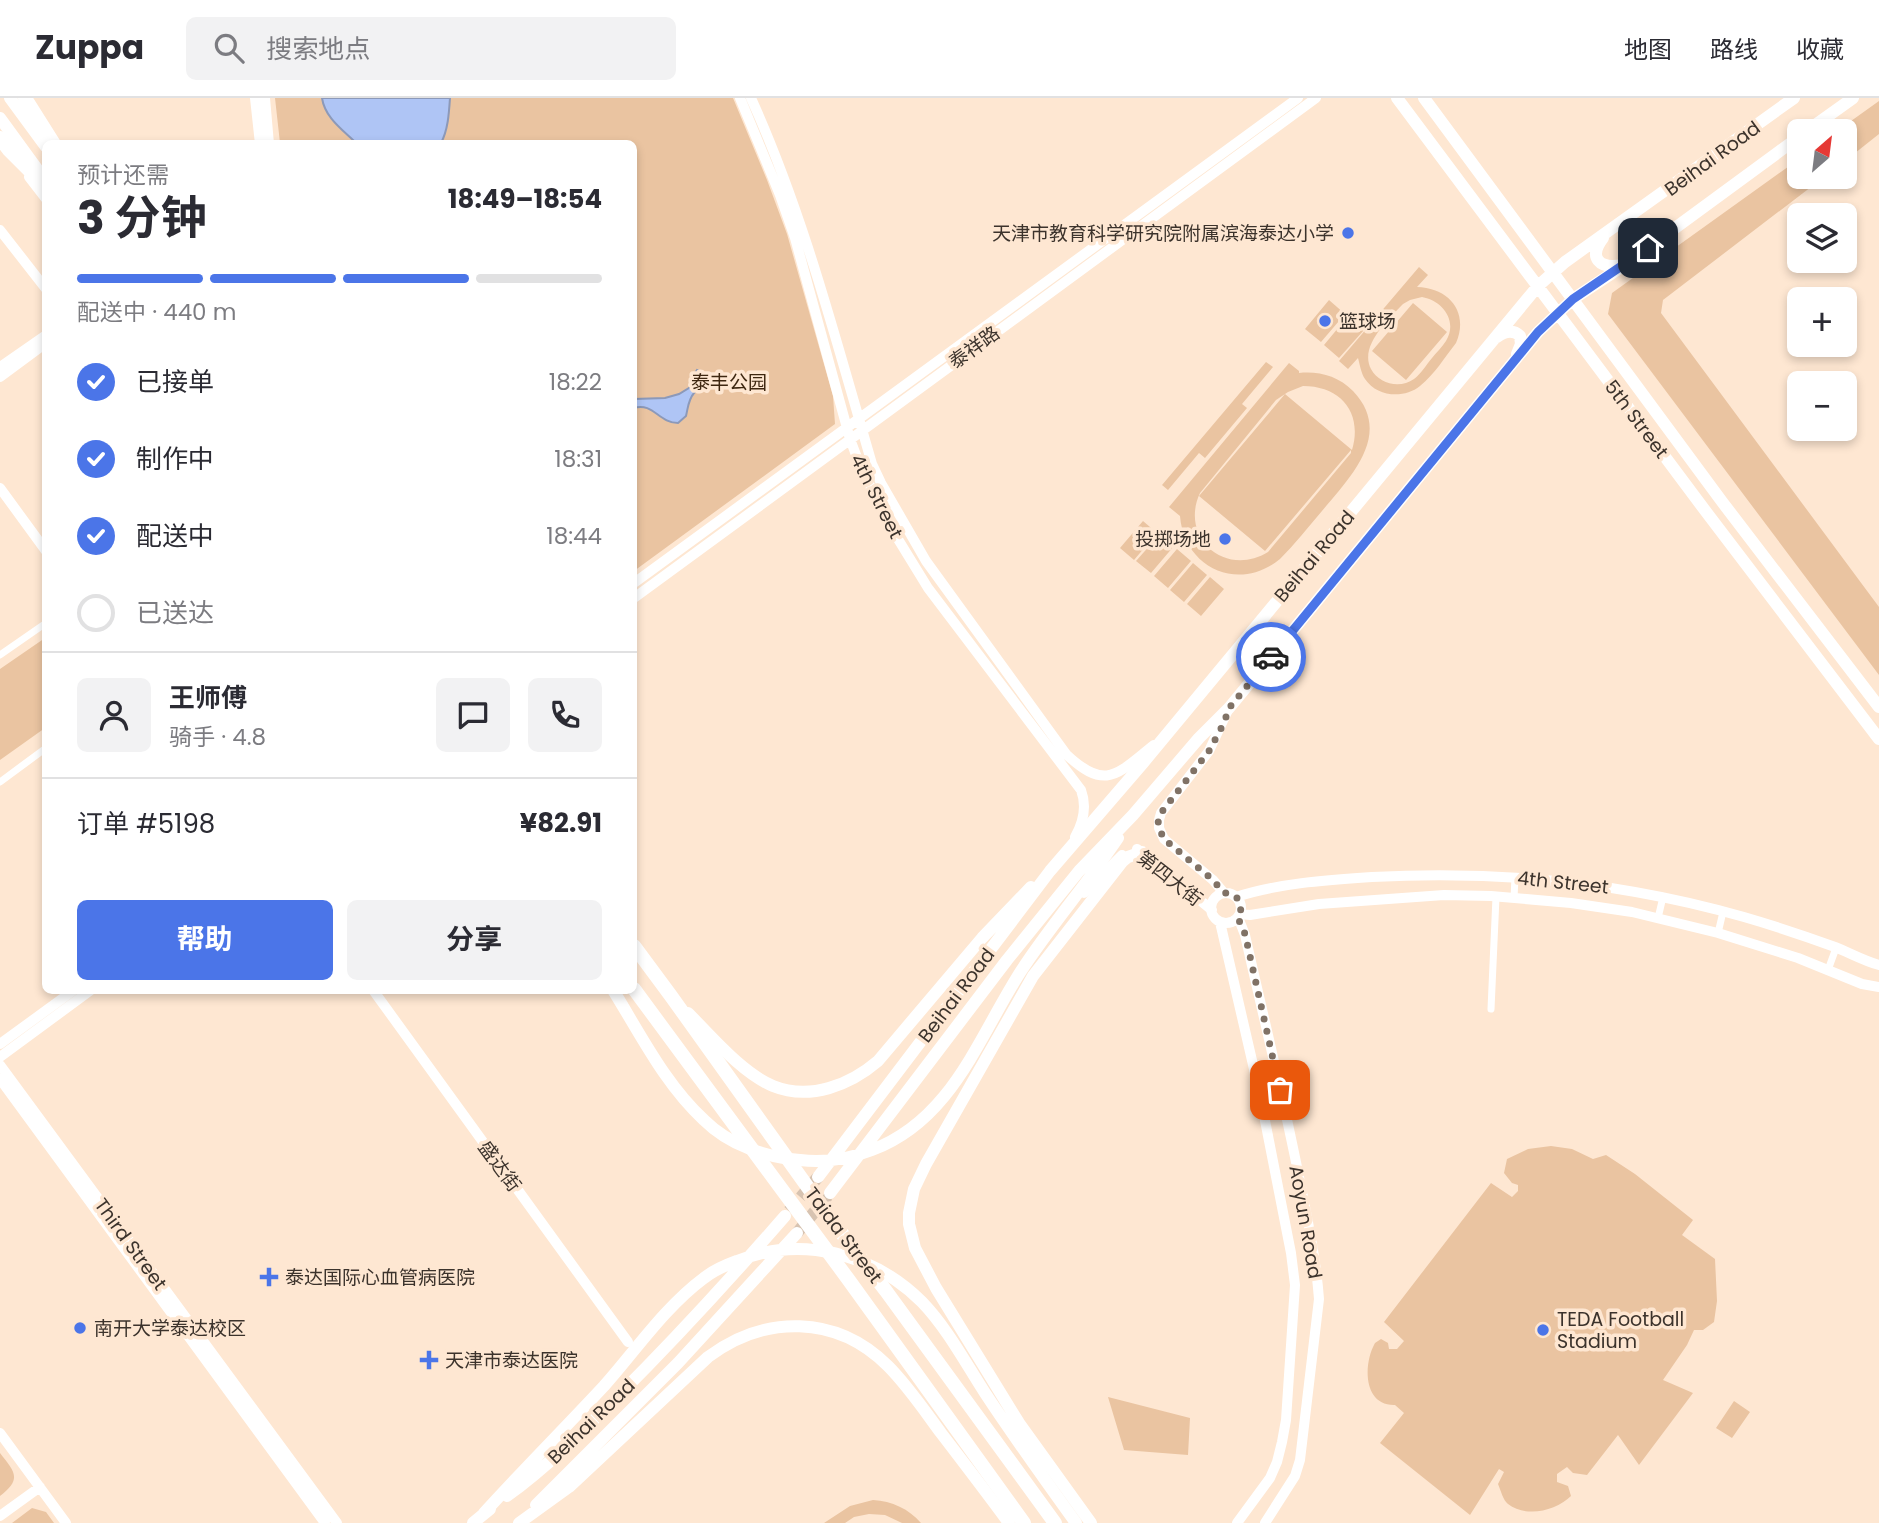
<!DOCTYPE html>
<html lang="zh">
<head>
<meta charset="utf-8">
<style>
	:root { --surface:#fff; --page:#f2f2f3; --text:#2b2b33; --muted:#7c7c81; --line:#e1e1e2; --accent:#4b75e8 }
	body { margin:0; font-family:Poppins,"Noto Sans SC",sans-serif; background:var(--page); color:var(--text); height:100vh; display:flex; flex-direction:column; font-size:26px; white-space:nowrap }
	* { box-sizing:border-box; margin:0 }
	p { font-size:23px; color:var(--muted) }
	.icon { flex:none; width:38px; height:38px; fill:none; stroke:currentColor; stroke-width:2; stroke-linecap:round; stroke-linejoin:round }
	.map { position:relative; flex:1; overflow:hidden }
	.panel { position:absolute; left:42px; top:42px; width:595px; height:854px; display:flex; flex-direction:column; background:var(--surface); border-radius:10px; box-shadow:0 4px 10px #0003 }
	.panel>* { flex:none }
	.needle { width:46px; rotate:28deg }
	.buttons { position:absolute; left:1787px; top:21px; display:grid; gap:14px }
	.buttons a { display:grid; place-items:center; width:70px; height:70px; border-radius:10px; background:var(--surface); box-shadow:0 4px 10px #0003; font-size:35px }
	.pin { position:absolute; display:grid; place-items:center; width:60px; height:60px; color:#fff; margin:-30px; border-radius:14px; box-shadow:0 4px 10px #0006 }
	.courier { position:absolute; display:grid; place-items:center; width:70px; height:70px; margin:-35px; border:5px solid #4b75e8; border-radius:50%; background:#fff; color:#222; box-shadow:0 2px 9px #0007 }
	.overview em { font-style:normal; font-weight:700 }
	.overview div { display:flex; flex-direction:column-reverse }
	.overview { display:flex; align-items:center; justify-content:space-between; height:119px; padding:0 35px }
	h1 { font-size:46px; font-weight:700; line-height:52px }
	.bar { display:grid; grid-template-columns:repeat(4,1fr); gap:10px 7px; align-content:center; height:84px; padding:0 35px }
	.bar i { height:9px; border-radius:5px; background:var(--line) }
	.bar .on { background:var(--accent) }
	.bar p { grid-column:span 4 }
	.line { display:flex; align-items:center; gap:18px; padding:0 35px; border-top:2px solid var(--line) }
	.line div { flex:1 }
	.round { display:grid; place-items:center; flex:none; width:74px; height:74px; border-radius:10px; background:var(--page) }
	ol { padding:0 35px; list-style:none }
	li { display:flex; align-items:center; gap:21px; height:77px }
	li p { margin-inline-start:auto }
	li .icon { padding:7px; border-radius:50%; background:var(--accent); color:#fff; stroke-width:4 }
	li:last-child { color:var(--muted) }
	li i { width:38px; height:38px; border:4px solid var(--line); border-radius:50% }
	.action { display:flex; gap:14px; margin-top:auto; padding:14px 35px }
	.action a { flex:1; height:80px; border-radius:10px; background:var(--accent); color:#fff; font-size:28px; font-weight:700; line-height:80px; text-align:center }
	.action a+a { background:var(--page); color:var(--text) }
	header { display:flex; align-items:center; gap:42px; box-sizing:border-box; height:98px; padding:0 35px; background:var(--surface); border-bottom:2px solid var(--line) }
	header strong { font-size:33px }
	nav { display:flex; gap:38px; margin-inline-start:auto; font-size:24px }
	.search { width:490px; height:63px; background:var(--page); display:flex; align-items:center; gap:18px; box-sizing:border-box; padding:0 24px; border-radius:10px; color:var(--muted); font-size:26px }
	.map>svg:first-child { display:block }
	.green { fill:#eac4a1; fill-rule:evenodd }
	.water { fill:#afc5f5; stroke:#8c99b9; stroke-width:2 }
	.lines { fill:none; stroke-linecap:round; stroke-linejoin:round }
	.primary-tunnel { stroke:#d7c3b1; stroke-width:12; stroke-dasharray:12 6; stroke-linecap:butt }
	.street { stroke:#fff; stroke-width:7 }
	.secondary { stroke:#fff; stroke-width:10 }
	.primary { stroke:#fff; stroke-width:12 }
	.highway { stroke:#fff; stroke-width:14 }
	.done { stroke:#807266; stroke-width:7; stroke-dasharray:0 12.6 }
	.route { stroke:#4b75e8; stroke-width:9 }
	.poi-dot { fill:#4b75e8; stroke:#fee7d2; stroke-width:2.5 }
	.labels { text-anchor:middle; stroke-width:7; stroke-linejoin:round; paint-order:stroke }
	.street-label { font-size:19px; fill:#3c332c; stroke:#fee7d2 }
	.poi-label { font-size:19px; fill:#3c332c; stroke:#fee7d2; text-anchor:start }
	.park-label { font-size:19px; fill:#3e2711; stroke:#fee7d2 }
</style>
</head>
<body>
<header>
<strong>Zuppa</strong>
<div class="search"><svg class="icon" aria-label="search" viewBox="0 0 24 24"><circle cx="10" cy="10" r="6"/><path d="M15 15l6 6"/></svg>搜索地点</div>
<nav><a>地图</a><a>路线</a><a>收藏</a></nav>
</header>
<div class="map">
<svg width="1879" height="1425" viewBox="0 0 1879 1425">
	<rect width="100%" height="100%" fill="#fee7d2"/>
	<!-- green -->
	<path class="green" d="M275,0H733L767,82L787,136L833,298L835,326L634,473V46L280,45Z
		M1879,3V36L1845,63L1844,33H1837Z
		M1799,61V79H1824L1663,202L1661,215L1879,509V577L1608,216L1612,195Z
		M1419,169L1428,177L1417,189C1450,190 1469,215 1456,245C1445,259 1434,277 1420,288C1404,301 1377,299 1365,281C1361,275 1360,267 1358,260L1348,271L1339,263ZM1422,199C1443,203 1458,223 1446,243C1442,249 1436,255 1432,260C1426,267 1421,276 1414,281C1400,291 1379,286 1371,271C1359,248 1388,222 1403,206L1410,202Z
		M1329,202L1345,216L1321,244L1305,231Z
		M1413,205L1447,234L1406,282L1372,253Z
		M1348,218L1364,232L1339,260L1324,247Z
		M1266,264L1273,269L1242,306L1247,310L1205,360L1199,355L1168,392L1162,387Z
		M1289,265L1299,273V275C1319,273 1338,278 1353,293C1394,336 1350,379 1322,413C1308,429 1295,446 1280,461C1239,495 1184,470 1180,418L1169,409ZM1303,288C1341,288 1363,315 1352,352L1285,296L1199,398L1265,453L1351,352V355L1268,454C1226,480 1179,440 1200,395L1276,302L1288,294Z
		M1143,423L1157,435L1134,462L1120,450Z
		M1160,436L1174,448L1151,475L1136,463Z
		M1177,451L1191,463L1168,490L1154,478Z
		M1193,465L1207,477L1184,504L1170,492Z
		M1210,479L1224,491L1201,518L1187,506Z
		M45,540V630L0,662V571Z
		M1551,1048L1572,1051L1593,1061L1606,1057L1635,1076L1693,1122L1682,1137L1715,1161L1717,1203L1714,1224L1703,1232H1694L1687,1247L1663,1282L1693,1295L1639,1367L1618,1337L1587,1377L1573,1375L1567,1369L1557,1376V1384L1568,1388L1571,1398C1556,1413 1526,1420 1508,1406C1503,1402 1501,1393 1498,1386L1504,1374L1499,1371L1470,1417L1380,1345L1404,1315L1395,1307C1363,1308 1363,1266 1375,1245L1381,1241L1388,1245L1389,1251H1397L1404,1243L1384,1224L1491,1085L1512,1099L1518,1093V1087L1512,1085L1504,1075L1507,1061L1528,1051Z
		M1108,1299L1190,1320L1188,1357L1124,1352Z
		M1734,1303L1750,1314L1732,1340L1716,1330Z
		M0,1355C14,1373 23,1381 0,1398Z
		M873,1402C892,1403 909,1411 921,1425H902L885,1417L869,1416L854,1419L845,1425H824L850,1408Z
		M32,1410L46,1414L54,1425H12Z"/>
	<!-- water -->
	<path class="water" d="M322,0H450C449,15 448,32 441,45H356C343,32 325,20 322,0Z
		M697,272L704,275L707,281C703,288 699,289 694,295C688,302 688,310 686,318L678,325C659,325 653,304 634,310V301L665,300L679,296L697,285L695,275Z"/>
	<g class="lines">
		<!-- primary-tunnel -->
		<path class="primary-tunnel" d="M789,1113L818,1079
			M797,1135L830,1095"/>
		<!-- street -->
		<path class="street" d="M0,557L46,525
			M0,684L46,650
			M1514,800L1515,779
			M1658,820L1663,799
			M1718,835L1723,814
			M1828,872L1836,850
			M1491,911L1496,799"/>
		<!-- secondary -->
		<path class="secondary" d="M255,0L260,46
			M265,0L269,46
			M740,0L780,97L795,140L850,341L861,370L893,433L928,490L1081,692C1087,708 1084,723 1075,739
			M751,0C804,117 836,243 872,366L881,385L926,463L1066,656C1106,694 1117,676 1154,647
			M29,79L46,101
			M0,132L46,191
			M0,269L46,237
			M0,279L46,245
			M0,390L46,453
			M634,485L1298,0
			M634,500L1316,0
			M1137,751L1212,812
			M1084,795L1122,757
			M1224,795L1213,782L1164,741L1159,730V722L1161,715L1209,653L1228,612
			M1211 810a15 15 0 1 1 30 0a15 15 0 1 1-30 0Z
			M1236,799C1279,785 1328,782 1372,779C1500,772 1622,784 1744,819C1775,828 1805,838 1835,849C1850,855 1864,863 1879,867
			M1240,816L1250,817L1319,806L1444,797L1491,798L1571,805L1632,814L1718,835L1798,860L1862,886L1879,889
			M1238,819L1245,837C1263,917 1283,998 1299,1079C1307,1119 1316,1160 1319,1201L1300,1362L1295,1378L1265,1425
			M1220,824L1260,997L1291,1155L1295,1187L1286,1322L1282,1344L1277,1364L1270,1380L1237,1425
			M373,892L628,1244
			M0,946L74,892
			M0,959L91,892
			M0,967L337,1425
			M0,981L325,1425
			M0,1335L66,1425
			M0,1418L40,1389"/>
		<!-- primary -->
		<path class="primary" d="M10,0L46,49
			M1397,0L1707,415L1879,641
			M1424,0L1723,405L1879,609
			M0,20L43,79
			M1807,33L1853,0
			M1603,140C1588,160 1599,171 1622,167
			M1497,239C1505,233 1513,231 1520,238L1521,246L1517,256
			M613,892C641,937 665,986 704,1022C729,1047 765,1059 800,1062C825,1065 849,1061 872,1052C952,1022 978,940 1021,873C1051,827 1087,786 1118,740
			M688,915C712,939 742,975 773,988C810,1003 850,987 878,963L982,840L1031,789
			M818,1079L1050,773L1143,665L1538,188L1565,164L1794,0
			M830,1095L1007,862L1079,773L1133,717L1199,640L1229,610L1538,234L1573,201L1626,166L1799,39
			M507,1398C547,1369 583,1333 618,1298C676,1240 731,1180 785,1118
			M536,1407L678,1265L797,1135
			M484,1415C523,1372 564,1331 604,1288C636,1252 665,1209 704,1180C714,1172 726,1167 737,1163C801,1137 873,1155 922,1204C947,1230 965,1264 985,1295C1014,1339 1045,1382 1076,1425
			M473,1425L490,1411
			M519,1425L569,1389L708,1259C764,1217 836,1216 888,1268C908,1288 924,1312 941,1335C964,1365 987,1395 1009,1425
			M1091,1425L1019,1325L936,1190L915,1150L909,1126V1115L914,1091L926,1066L1033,878L1122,764L1128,759L1142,754"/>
		<!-- highway -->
		<path class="highway" d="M25,0L54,46
			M0,40L9,52L46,89
			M634,848L671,898L827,1116L886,1193L1055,1425
			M634,891L848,1181L1024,1425"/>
	</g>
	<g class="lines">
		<!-- done -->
		<path class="done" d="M1271,559L1229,610L1224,625L1209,653L1161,715L1158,722L1159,730L1164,741L1213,782L1224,795C1238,795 1245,807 1238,820L1245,836L1280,992"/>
		<!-- route -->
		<path class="route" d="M1271,559L1538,234L1573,201L1648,150"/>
	</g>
	<!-- markers -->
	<g class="poi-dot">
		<circle cx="1348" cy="135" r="7"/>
		<circle cx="1325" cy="223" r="7"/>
		<circle cx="1225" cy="441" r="7"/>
		<path d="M265.5 1168.5h7v7h7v7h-7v7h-7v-7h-7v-7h7z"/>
		<circle cx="80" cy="1230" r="7"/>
		<circle cx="1543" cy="1232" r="7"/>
		<path d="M425.5 1251.5h7v7h7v7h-7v7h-7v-7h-7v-7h7z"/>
	</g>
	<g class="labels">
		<!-- street labels -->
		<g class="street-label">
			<text transform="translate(1712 60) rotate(-36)" y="7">Beihai Road</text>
			<text transform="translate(974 249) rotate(-36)" y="7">泰祥路</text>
			<text transform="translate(1637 321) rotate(53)" y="7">5th Street</text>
			<text transform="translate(877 398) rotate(63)" y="7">4th Street</text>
			<text transform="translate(1314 458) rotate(-50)" y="7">Beihai Road</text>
			<text transform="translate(1170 780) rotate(38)" y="7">第四大街</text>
			<text transform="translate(1563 784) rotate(6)" y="7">4th Street</text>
			<text transform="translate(956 897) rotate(-53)" y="7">Beihai Road</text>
			<text transform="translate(500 1068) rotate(54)" y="7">盛达街</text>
			<text transform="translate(1306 1124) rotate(80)" y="7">Aoyun Road</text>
			<text transform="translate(844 1137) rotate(53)" y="7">Taida Street</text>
			<text transform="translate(131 1146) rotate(54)" y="7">Third Street</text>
			<text transform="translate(591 1323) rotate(-44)" y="7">Beihai Road</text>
		</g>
		<!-- poi labels -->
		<g class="poi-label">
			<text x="1334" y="142" text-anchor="end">天津市教育科学研究院附属滨海泰达小学</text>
			<text x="1339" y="230">篮球场</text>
			<text x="1211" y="448" text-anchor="end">投掷场地</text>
			<text x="285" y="1186">泰达国际心血管病医院</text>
			<text x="1557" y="1228">TEDA Football<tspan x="1557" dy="22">Stadium</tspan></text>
			<text x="94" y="1237">南开大学泰达校区</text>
			<text x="445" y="1269">天津市泰达医院</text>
		</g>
		<!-- park labels -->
		<g class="park-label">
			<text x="729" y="291">泰丰公园</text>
		</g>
	</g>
</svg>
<div class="buttons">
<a><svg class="needle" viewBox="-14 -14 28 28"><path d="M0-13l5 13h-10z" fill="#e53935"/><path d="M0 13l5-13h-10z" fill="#7c7c81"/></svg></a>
<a><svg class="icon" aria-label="layers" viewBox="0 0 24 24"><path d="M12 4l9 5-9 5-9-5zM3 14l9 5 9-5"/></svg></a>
<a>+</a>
<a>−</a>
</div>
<div class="pin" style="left:1280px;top:992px;background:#ea580c"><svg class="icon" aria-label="bag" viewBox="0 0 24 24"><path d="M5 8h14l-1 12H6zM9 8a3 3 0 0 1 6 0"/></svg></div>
<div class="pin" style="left:1648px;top:150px;background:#1f2937"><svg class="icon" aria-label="home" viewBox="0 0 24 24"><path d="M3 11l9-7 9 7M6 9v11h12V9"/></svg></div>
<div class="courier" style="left:1271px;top:559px"><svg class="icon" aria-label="car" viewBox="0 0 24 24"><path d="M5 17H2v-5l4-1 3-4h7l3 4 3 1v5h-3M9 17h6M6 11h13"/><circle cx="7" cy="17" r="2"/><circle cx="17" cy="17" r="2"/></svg></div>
<section class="panel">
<div class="overview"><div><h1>3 分钟</h1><p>预计还需</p></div><em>18:49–18:54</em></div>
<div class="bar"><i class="on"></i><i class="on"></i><i class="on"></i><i></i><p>配送中 · 440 m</p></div>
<ol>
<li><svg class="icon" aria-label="check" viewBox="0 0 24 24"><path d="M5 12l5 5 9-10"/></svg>已接单<p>18:22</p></li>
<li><svg class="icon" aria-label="check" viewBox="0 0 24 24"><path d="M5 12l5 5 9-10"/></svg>制作中<p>18:31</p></li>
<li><svg class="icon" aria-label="check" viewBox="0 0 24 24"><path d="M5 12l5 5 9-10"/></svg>配送中<p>18:44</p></li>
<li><i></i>已送达</li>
</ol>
<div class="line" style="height:126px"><a class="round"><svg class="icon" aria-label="person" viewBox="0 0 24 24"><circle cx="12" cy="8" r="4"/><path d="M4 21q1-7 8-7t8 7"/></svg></a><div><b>王师傅</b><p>骑手 · 4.8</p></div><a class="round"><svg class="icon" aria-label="chat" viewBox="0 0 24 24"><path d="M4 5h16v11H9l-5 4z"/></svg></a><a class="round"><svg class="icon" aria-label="phone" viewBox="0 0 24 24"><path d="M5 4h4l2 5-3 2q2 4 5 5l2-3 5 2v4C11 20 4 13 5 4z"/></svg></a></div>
<div class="line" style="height:91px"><div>订单 #5198</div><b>¥82.91</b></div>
<div class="action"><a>帮助</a><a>分享</a></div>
</section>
</div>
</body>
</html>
